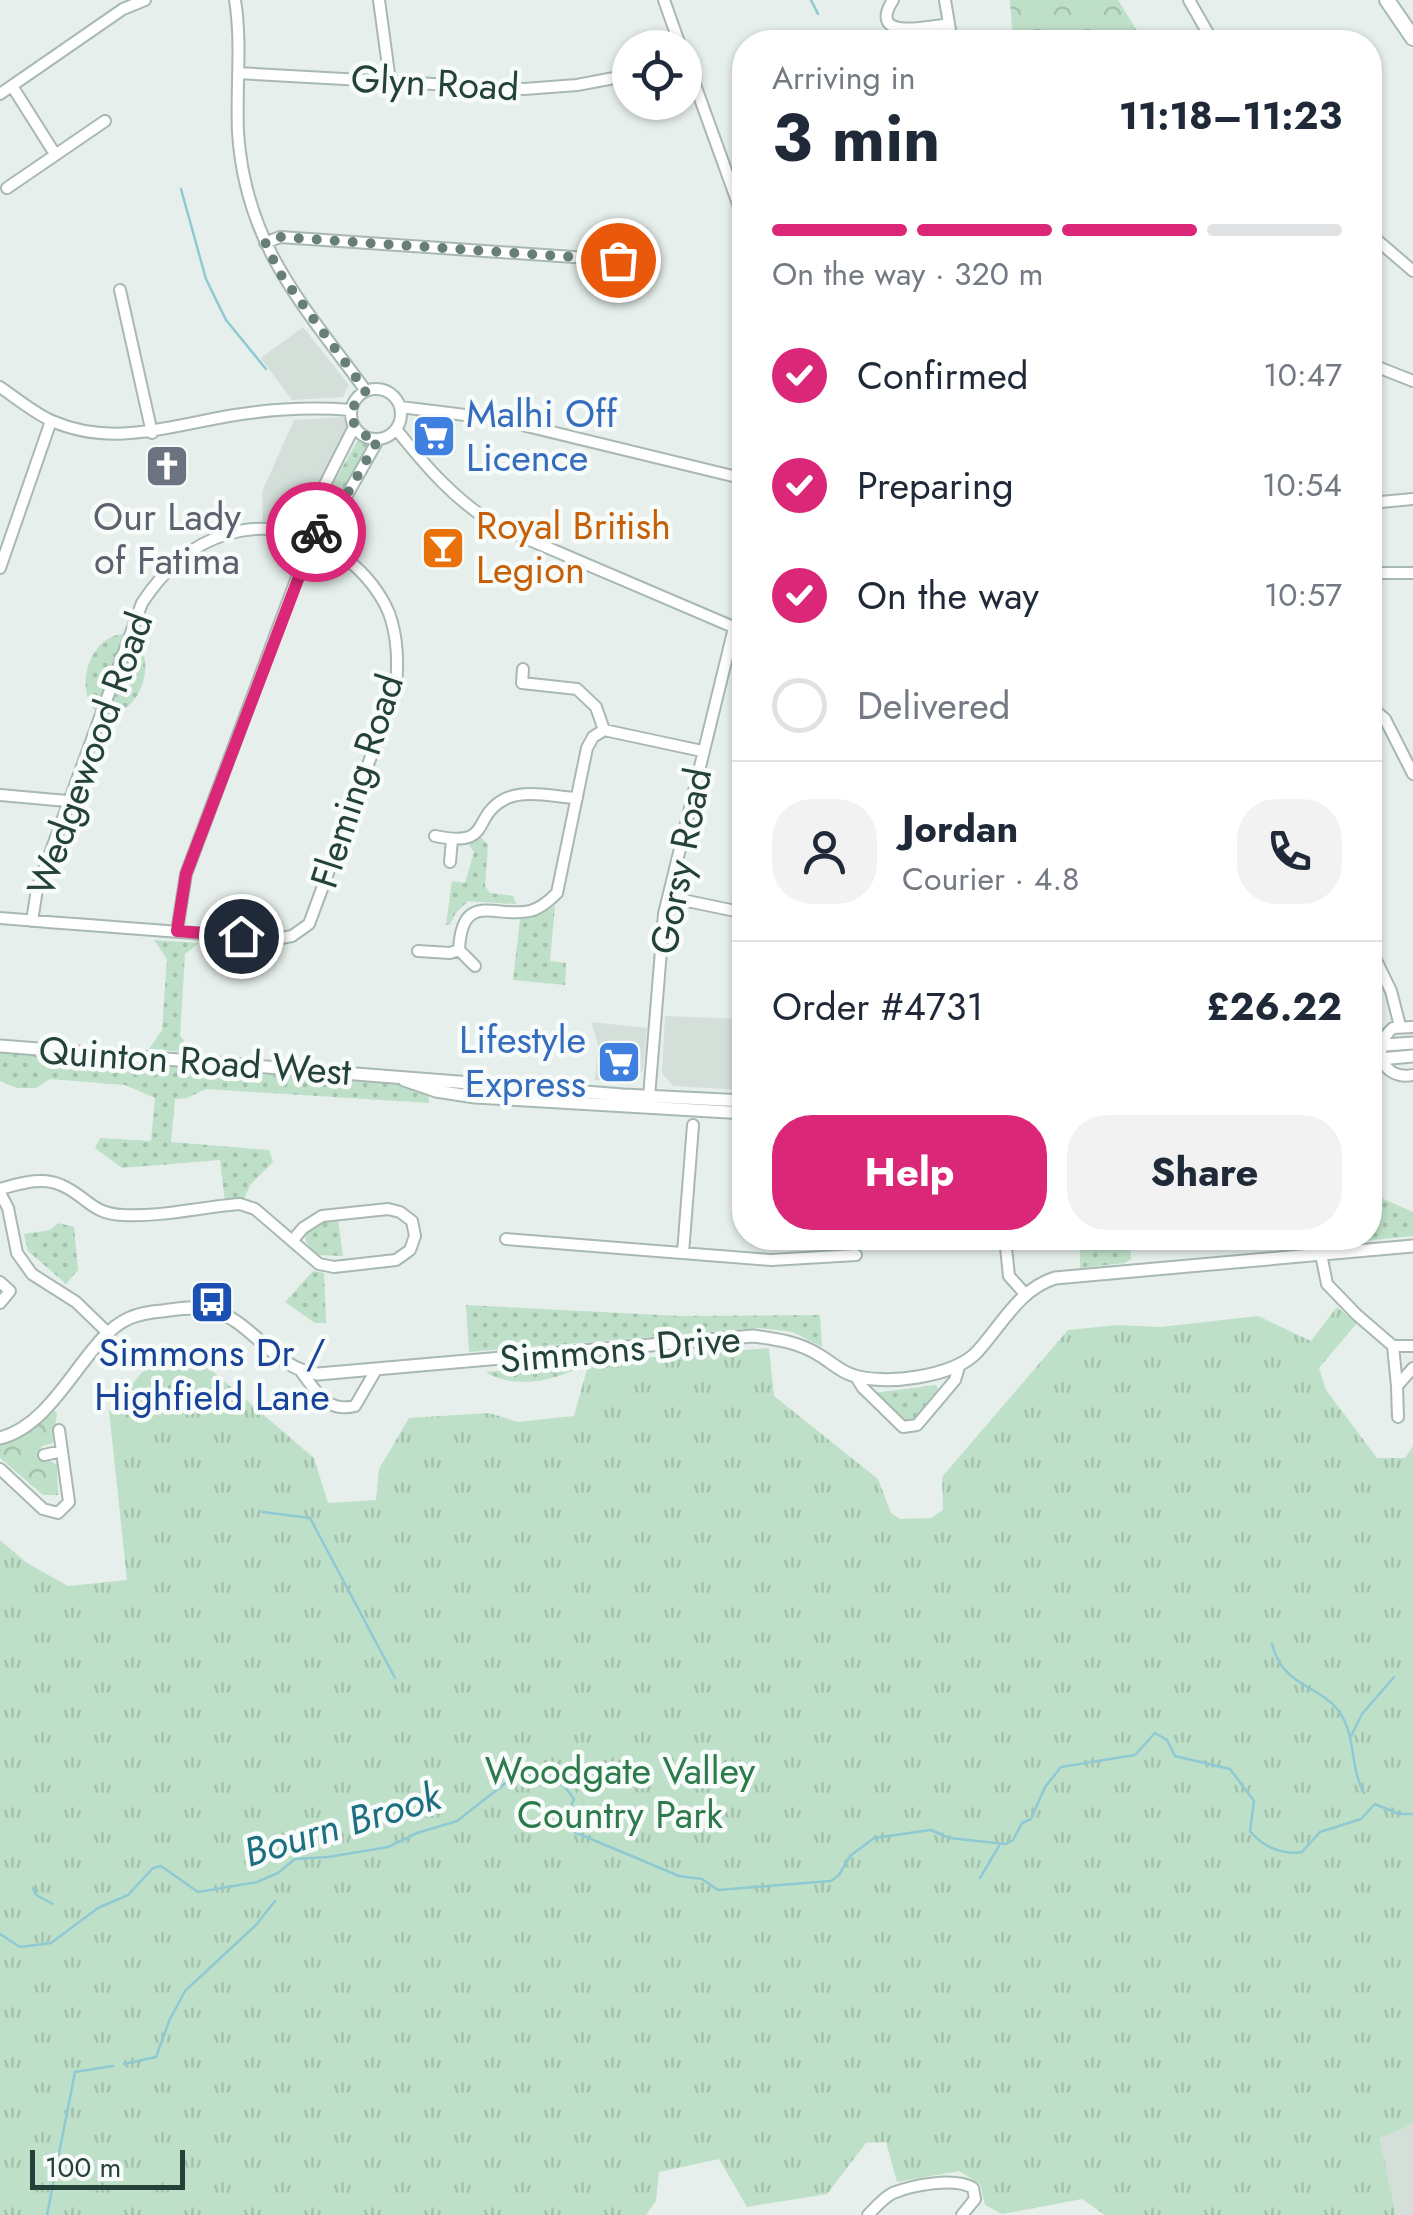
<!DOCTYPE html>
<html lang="en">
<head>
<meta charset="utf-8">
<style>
	:root { --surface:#fff; --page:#f2f2f3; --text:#1f2937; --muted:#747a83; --line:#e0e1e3; --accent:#db2777 }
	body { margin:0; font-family:Jost,sans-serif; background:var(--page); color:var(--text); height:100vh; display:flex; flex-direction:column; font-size:38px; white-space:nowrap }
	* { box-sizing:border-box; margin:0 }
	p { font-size:32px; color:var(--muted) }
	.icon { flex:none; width:55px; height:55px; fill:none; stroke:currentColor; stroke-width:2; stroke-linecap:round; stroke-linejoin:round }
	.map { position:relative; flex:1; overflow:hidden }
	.side { position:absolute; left:732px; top:30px; width:650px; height:1220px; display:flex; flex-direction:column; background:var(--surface); border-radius:40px; box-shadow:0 2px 8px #0004 }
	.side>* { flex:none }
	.controls { position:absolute; left:612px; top:30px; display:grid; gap:20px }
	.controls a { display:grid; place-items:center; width:90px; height:90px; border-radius:50%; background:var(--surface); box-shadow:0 2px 8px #0004; font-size:50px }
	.scale { position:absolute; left:30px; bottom:25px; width:155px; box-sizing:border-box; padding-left:10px; border:5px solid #24423a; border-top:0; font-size:28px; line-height:35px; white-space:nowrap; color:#24423a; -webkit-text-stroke:8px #f7fbf9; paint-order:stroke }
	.pin { position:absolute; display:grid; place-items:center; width:85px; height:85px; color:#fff; margin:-42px; border:5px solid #fff; border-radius:50%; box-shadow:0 2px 10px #0007 }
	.courier { position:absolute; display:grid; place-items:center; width:100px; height:100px; margin:-50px; border:8px solid #db2777; border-radius:50%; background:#fff; color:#222; box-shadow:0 2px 12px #0007 }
	.headline em { font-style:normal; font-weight:700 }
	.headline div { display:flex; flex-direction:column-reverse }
	.headline { display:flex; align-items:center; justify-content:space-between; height:170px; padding:0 40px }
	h1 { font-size:65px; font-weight:700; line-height:75px }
	.bar { display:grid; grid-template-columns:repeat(4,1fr); gap:15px 10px; align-content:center; height:120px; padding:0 40px }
	.bar i { height:12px; border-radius:8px; background:var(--line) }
	.bar .selected { background:var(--accent) }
	.bar p { grid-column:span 4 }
	.line { display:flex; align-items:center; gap:25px; padding:0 40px; border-top:2px solid var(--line) }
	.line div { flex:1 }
	.round { display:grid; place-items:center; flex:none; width:105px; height:105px; border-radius:40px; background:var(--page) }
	ol { padding:0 40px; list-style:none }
	li { display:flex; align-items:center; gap:30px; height:110px }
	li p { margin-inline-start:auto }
	li .icon { padding:10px; border-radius:50%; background:var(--accent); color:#fff; stroke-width:4 }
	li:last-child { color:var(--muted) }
	li i { width:55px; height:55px; border:5px solid var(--line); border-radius:50% }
	.cta { display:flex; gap:20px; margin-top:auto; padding:20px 40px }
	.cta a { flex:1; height:115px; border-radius:40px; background:var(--accent); color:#fff; font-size:40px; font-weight:700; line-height:115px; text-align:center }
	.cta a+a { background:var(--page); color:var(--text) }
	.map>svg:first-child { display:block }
	.built { fill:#d4dfda }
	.grass { fill:url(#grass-dots) }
	.forest { fill:url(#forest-crowns) }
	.park { fill:url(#park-tufts) }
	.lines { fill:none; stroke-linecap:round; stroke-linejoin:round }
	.stream { stroke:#8ec9d4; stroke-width:2.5 }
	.minor-casing { stroke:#a8b8b2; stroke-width:14 }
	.tertiary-casing { stroke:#a8b8b2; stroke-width:15 }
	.secondary-casing { stroke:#a4bbb3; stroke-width:18 }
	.minor { stroke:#fff; stroke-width:10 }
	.tertiary { stroke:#fff; stroke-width:11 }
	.secondary { stroke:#fff; stroke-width:14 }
	.done { stroke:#687f78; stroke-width:10; stroke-dasharray:0 18 }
	.route { stroke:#db2777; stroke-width:12 }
	.labels { text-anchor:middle; stroke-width:9; stroke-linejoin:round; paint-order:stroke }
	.street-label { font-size:38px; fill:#24423a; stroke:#f7fbf9 }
	.shop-label { font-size:38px; fill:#366cbe; stroke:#f7fbf9; text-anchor:start }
	.worship-label { font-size:38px; fill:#5b616d; stroke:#f7fbf9 }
	.food-label { font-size:38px; fill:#c56008; stroke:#f7fbf9; text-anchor:start }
	.transit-label { font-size:38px; fill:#164399; stroke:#f7fbf9 }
	.park-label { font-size:38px; fill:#2d7a4b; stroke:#f7fbf9 }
	.water-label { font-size:40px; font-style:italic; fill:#1c6f80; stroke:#f7fbf9 }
</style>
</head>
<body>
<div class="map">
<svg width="1413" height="2215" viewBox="0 0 1413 2215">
	<defs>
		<pattern id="grass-dots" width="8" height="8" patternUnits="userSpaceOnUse" patternTransform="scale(2.5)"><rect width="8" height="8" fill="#bfe0c8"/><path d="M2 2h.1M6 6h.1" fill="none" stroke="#a4c1ad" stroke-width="1.8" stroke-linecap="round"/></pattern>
		<pattern id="forest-crowns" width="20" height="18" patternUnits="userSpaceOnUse" patternTransform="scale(2.5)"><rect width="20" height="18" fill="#bfe0c8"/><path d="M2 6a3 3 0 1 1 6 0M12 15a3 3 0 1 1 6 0" fill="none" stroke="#a4c1ad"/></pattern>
		<pattern id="park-tufts" width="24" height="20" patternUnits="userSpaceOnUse" patternTransform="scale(2.5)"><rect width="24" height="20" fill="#bfe0c8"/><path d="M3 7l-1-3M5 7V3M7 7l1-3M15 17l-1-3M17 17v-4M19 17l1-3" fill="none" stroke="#a4c1ad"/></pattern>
	</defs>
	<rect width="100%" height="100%" fill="#e6efeb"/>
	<!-- built -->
	<path class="built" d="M303,327L349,385L343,397L292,400L261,358Z
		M343,417L349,427L303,513L289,523L263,522L262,492L294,420Z
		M665,1016L741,1019L740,1090L673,1086L662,1073Z
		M591,1022L647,1028L643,1070L629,1083L595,1080L598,1044Z
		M1413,2124V2215H1396L1380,2137Z"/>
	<!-- grass -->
	<path class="grass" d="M358,440L371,446L324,525L318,528L314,517Z
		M123,634L125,639L96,712C74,688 89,637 123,634Z
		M134,636C157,660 143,711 109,714Z
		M481,837L488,845L485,886L490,893L513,896L516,904L468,901L455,914L450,925H446L452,881L465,883L474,852L469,845Z
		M555,906L550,961L566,963L565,985L513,980L520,919L535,916Z
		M154,940L199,943L185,954L180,1036L184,1040L183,1052L149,1049L162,1030L167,959Z
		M0,1052L372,1080L412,1085L428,1093L429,1103L206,1089L187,1098L175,1099L171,1142L269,1150L273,1162L250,1185L243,1201L225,1202L220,1160L122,1168L95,1148L100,1138L151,1141L155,1098L125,1085L50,1079L36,1088H17L0,1081Z
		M1377,1196L1413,1212V1236L1313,1246L1316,1238H1370V1197Z
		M326,1220H338L343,1256L317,1255C298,1236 303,1230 326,1220Z
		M58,1223L74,1227L78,1270L66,1284L28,1251L24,1234L50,1230Z
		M1130,1238L1131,1259L1125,1263L1080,1268V1241Z
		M313,1271L324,1273L326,1323H315L285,1302Z
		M466,1305L680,1316L820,1315L822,1347L793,1332L760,1328L469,1352Z
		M589,1362C560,1380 516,1391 486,1372Z
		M936,1385L938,1389L912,1421H905L873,1393Z"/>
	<!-- forest -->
	<path class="forest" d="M1010,0H1118L1144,42H1013Z
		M51,1405L57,1414L53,1443L42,1446L39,1453L57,1465L58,1495H43L0,1458V1445L31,1430Z"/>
	<!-- park -->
	<path class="park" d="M1337,1307L1357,1323L1319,1368L1326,1390L1377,1458H1405L1413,1446V2124L1380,2138L1396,2215H1105L1082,2199L1002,2214L985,2205L980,2184L959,2171L897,2182L886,2142L866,2143L827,2194L747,2207L719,2159L659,2172L656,2201L646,2215H0V1540L27,1563L68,1586L127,1580L109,1411L145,1369L203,1363L314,1458L328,1503L376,1500L379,1469L409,1418L489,1413L518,1422L574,1416L589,1362L769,1348L774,1396L878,1479L891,1513L900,1519L931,1518L943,1510L942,1477L1068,1330L1118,1325L1160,1327L1258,1316L1311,1341Z"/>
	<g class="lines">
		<!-- stream -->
		<path class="stream" d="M811,0L818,14
			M825,42V40
			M181,189L206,279L226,320L266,369
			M263,1512L310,1518L395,1678
			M1272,1644C1283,1687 1317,1684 1338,1710C1357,1735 1349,1766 1364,1793
			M1351,1736L1362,1714L1394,1677
			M980,1878L999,1846
			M33,1888L36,1895L53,1904
			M0,1934L20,1947L51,1943L98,1908L128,1895L153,1868L161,1866L198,1892L257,1882L278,1873L295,1859L328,1857L388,1847L417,1833L457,1821L508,1781L525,1775L553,1778L565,1787L574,1799L568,1814L572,1831L679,1876L702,1879L718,1890L831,1881L839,1875L850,1856L874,1838L931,1830L949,1838L1006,1844L1013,1840L1022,1823L1031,1819L1045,1787L1061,1767L1135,1755L1155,1733L1167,1740L1175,1756L1230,1769L1254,1801L1250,1831C1263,1847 1282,1855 1302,1852L1320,1832L1361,1819L1375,1804L1399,1814H1413
			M124,2064L156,2057L170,2019L185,1991L256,1925L275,1901
			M47,2215L75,2072L113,2066"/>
		<!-- minor casing -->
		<g class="minor-casing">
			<path id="minor" d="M235,0C242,43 236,88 238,132C245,244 303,305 366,391
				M379,0L390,81
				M664,0L681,48
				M893,0C866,42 931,26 949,24
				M945,0L952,42
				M1189,0L1213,42
				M685,57L745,223
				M238,73L524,89L577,85L630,75
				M12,86L55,154
				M0,94L123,9L145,0
				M7,188L105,121
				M1370,234L1413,271
				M265,243L280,237L618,260
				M120,290L152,433
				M1370,364L1413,381
				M0,387C16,398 34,413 52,421C114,448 172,425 235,415C273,409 312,407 351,410
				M351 414a25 25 0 1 1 50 0a25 25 0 1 1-50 0Z
				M400,407L498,419L745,479
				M396,429C427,468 455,500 497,526L745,632
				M1370,503L1413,499
				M314,532L329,527L378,440
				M0,568L51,421
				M1370,573H1413
				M523,669L522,683L577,689L596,707L604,730
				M1370,706L1385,719L1413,774
				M0,795L67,801
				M435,836C494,848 470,817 505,799C526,789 555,797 577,798
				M450,862L452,839
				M668,897L745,913
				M0,918C92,926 184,932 275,939L292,936L309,924L396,689C398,663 398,638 389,613C378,587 357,564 333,550C259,506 187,534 142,603L37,889L32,921
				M177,931L186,874L314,532L310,514L354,427
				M1370,948L1391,991L1400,1026
				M418,951L450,953L459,950
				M475,966L459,950C462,889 496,919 530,911C539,909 550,900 557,893L587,748L593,737L604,730L702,751
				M1413,1027L1393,1028C1370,1047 1382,1081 1413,1075
				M649,1097L664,914L734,628
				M0,1189C19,1184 42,1176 61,1185C87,1196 91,1214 123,1215C162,1217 201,1207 240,1204L255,1209L319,1264L334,1267L396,1260L410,1250L415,1236L412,1221L400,1212L388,1209L322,1216L303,1228L293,1240
				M0,1193L8,1208L17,1253L32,1274L76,1302L108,1333
				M1005,1238L1009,1276L1026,1295
				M506,1239L771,1260L856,1255
				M683,1253L693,1125
				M1321,1254L1327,1284L1357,1315L1393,1346H1413
				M0,1282L10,1291L0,1303
				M1393,1346L1397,1386L1413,1368
				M302,1373C317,1392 327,1413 355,1406L376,1370
				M856,1377L863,1388L903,1427L917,1425L955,1380L959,1367
				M1397,1386L1398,1417
				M44,1455L62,1451
				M0,1469L43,1509L58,1513L69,1502L59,1430
				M868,2215C876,2207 883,2198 893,2193C913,2185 954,2177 973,2188L975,2199L962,2215"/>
		</g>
		<!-- tertiary casing -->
		<g class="tertiary-casing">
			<path id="tertiary" d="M0,1046L623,1095L745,1101
				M1370,1046L1413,1043
				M1370,1060L1413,1056
				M404,1080L436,1091L475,1097L745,1113
				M0,1438C45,1427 72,1371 102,1339C120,1319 136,1313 162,1311C177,1309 194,1306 208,1309C252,1318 272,1369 318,1374L753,1336C776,1339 799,1342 819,1355C830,1361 839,1371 852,1375C884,1386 954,1377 977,1352C1001,1326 1019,1289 1055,1278L1413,1246"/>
		</g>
		<!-- secondary casing -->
		<g class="secondary-casing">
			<path id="secondary" d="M1387,0L1413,38"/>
		</g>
		<!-- minor -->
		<use href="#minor" class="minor"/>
		<!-- tertiary -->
		<use href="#tertiary" class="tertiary"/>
		<!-- secondary -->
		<use href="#secondary" class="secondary"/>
	</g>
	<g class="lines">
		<!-- done -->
		<path class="done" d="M316,532L329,526L378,440C350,435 343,408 366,391L279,272L265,242L280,237L618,260"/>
		<!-- route -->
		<path class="route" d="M241,936L177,931L186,874L316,532"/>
	</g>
	<!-- icons -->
	<defs>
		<g id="supermarket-square" transform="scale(2.25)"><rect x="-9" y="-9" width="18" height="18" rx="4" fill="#3f7fe0" stroke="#f7fbf9"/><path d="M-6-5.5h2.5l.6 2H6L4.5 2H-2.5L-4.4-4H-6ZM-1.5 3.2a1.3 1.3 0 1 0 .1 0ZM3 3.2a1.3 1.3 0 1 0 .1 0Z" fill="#fff"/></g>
		<g id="church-square" transform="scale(2.25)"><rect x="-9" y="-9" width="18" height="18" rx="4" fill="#6b7280" stroke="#f7fbf9"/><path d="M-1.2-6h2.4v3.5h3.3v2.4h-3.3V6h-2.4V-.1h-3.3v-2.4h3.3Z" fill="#fff"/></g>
		<g id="bar-square" transform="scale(2.25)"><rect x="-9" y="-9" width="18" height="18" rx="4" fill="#e8710a" stroke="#f7fbf9"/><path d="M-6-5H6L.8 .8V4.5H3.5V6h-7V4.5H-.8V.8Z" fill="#fff"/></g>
		<g id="bus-square" transform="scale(2.25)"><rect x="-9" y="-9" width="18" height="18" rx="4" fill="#1a4fb4" stroke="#f7fbf9"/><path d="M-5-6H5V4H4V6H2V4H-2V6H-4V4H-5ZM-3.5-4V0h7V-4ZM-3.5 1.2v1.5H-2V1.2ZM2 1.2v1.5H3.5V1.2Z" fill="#fff"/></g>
	</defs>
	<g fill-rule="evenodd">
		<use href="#supermarket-square" x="434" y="436"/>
		<use href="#church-square" x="167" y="466"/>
		<use href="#bar-square" x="443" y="548"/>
		<use href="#supermarket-square" x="619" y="1062"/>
		<use href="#bus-square" x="212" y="1302"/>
	</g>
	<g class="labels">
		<!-- street labels -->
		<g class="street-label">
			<text transform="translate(435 83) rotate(3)" y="13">Glyn Road</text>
			<text transform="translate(90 754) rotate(-70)" y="13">Wedgewood Road</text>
			<text transform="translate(357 781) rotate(-72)" y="13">Fleming Road</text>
			<text transform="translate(681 861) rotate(-79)" y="13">Gorsy Road</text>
			<text transform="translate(195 1061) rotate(4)" y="13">Quinton Road West</text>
			<text transform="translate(620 1349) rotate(-5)" y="13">Simmons Drive</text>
		</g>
		<!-- shop labels -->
		<g class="shop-label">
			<text x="466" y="427">Malhi Off<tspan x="466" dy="44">Licence</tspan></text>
			<text x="586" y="1053" text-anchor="end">Lifestyle<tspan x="586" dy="44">Express</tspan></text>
		</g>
		<!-- worship labels -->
		<g class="worship-label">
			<text x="167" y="530">Our Lady<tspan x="167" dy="44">of Fatima</tspan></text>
		</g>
		<!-- food labels -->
		<g class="food-label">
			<text x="476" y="539">Royal British<tspan x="476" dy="44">Legion</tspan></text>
		</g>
		<!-- transit labels -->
		<g class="transit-label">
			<text x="212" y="1366">Simmons Dr /<tspan x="212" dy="44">Highfield Lane</tspan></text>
		</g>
		<!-- park labels -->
		<g class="park-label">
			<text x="620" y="1784">Woodgate Valley<tspan x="620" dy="44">Country Park</tspan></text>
		</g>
		<!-- water labels -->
		<g class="water-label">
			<text transform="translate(342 1824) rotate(-17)" y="14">Bourn Brook</text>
		</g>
	</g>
</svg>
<div class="controls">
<a><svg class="icon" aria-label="locate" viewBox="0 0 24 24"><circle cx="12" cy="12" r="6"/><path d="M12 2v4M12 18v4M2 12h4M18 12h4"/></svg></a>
</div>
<div class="scale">100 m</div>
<div class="pin" style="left:618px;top:260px;background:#ea580c"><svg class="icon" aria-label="bag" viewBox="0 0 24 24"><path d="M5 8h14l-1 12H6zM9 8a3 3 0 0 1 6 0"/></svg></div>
<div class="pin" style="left:241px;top:936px;background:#1f2937"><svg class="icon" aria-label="home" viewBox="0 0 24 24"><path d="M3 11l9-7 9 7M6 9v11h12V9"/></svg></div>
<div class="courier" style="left:316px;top:532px"><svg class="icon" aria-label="bike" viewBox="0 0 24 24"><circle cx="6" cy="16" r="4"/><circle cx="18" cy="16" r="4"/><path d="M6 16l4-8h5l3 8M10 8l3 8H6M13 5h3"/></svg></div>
<section class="side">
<div class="headline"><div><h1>3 min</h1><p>Arriving in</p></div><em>11:18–11:23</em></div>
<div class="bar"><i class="selected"></i><i class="selected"></i><i class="selected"></i><i></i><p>On the way · 320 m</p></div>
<ol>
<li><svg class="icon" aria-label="check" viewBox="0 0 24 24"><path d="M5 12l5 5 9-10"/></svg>Confirmed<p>10:47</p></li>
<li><svg class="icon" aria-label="check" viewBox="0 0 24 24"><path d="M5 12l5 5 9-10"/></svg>Preparing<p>10:54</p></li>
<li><svg class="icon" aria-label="check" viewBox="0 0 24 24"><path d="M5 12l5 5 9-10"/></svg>On the way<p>10:57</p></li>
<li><i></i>Delivered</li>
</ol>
<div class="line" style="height:180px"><a class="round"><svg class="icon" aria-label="person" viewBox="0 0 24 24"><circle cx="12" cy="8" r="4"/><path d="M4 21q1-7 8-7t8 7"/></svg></a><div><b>Jordan</b><p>Courier · 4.8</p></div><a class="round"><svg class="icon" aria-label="phone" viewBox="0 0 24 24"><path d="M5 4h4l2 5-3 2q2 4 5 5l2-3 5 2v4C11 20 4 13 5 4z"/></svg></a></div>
<div class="line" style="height:130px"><div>Order #4731</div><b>£26.22</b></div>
<div class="cta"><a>Help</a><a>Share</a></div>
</section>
</div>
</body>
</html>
